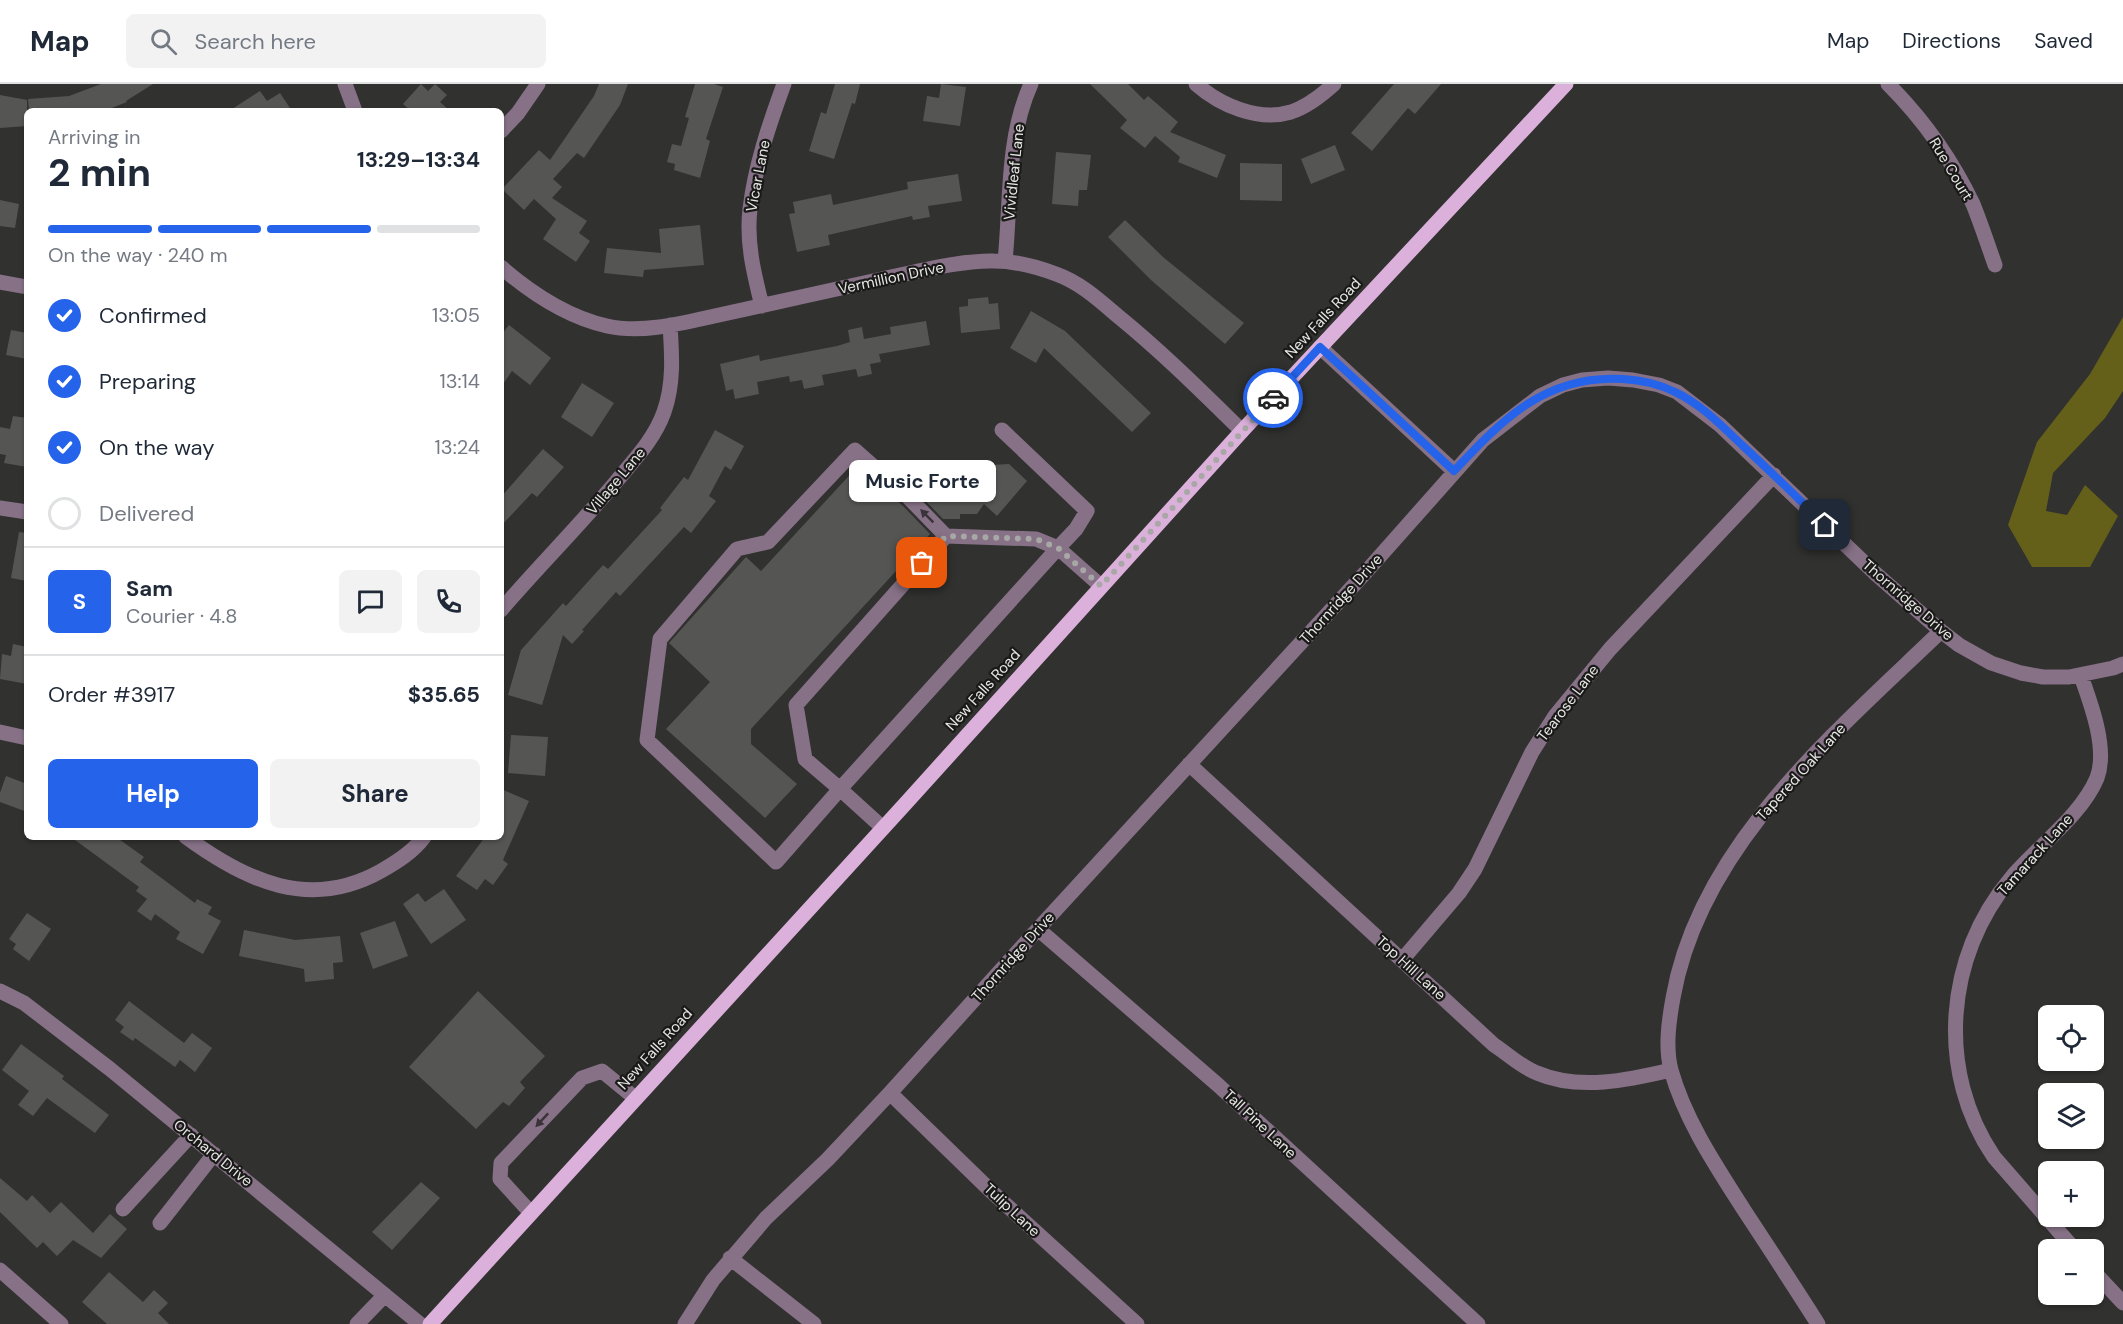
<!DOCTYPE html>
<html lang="en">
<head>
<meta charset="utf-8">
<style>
	:root { --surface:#fff; --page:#f2f2f3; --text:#1f2937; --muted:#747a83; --line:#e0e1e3; --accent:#2563eb }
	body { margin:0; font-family:"DM Sans",sans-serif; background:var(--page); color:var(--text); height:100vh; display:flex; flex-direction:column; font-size:22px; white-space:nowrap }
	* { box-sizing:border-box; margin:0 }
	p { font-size:20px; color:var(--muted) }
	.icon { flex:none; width:33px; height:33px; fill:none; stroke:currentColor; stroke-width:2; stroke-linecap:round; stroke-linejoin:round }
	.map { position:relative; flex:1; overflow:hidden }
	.panel { position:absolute; left:24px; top:24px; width:480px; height:732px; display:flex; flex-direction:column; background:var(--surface); border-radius:9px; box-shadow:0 2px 4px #0004 }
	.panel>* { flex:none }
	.controls { position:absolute; left:2038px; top:921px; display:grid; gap:12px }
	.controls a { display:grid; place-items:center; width:66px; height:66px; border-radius:9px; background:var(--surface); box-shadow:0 2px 4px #0004; font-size:30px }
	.pin { position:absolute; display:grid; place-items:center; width:51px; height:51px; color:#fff; margin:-26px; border-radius:12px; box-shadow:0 3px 9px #0006 }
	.courier { position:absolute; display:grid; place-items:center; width:60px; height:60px; margin:-30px; border:4px solid #2563eb; border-radius:50%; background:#fff; color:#222; box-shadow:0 2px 8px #0007 }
	.bubble { position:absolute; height:42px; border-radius:9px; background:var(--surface); box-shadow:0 2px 4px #0004; font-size:20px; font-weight:700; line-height:42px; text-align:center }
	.headline em { font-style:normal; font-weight:700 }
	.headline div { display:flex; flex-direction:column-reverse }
	.headline { display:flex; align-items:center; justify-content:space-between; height:102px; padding:0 24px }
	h1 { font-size:39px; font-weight:700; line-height:45px }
	.bar { display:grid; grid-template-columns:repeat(4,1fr); gap:9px 6px; align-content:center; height:72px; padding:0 24px }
	.bar i { height:8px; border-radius:4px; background:var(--line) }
	.bar .on { background:var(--accent) }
	.bar p { grid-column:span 4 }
	.line { display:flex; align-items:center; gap:15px; padding:0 24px; border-top:2px solid var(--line) }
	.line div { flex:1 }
	.round { display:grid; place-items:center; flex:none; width:63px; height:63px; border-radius:9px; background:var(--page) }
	ol { padding:0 24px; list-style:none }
	li { display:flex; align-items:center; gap:18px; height:66px }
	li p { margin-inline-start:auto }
	li .icon { padding:6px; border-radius:50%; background:var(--accent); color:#fff; stroke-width:4 }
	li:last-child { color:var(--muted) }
	li i { width:33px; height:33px; border:3px solid var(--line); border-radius:50% }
	.button { display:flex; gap:12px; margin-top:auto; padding:12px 24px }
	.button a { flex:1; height:69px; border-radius:9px; background:var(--accent); color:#fff; font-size:24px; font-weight:700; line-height:69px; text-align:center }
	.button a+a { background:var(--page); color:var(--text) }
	header { display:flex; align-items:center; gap:36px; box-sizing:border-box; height:84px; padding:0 30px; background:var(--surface); border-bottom:2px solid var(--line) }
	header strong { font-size:28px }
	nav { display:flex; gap:33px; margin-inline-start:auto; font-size:21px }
	.search { width:420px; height:54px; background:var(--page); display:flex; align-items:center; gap:15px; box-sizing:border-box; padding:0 21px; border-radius:9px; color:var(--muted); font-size:22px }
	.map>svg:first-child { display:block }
	.forest { fill:#646019 }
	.building { fill:#555553 }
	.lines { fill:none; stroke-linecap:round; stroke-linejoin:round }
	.minor { stroke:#867186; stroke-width:15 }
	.major { stroke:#dbb0db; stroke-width:15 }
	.oneway { fill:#3a3339 }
	.done { stroke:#a7a7a5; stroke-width:6; stroke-dasharray:0 10.8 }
	.route { stroke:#2563eb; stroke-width:8 }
	.labels { text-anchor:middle; stroke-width:4.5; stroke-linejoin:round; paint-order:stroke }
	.street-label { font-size:15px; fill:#e6e6e4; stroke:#191918 }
</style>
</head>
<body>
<header>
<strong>Map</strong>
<div class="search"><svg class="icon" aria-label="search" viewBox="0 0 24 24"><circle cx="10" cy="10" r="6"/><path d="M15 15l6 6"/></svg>Search here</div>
<nav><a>Map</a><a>Directions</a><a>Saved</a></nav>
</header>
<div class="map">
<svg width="2123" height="1240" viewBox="0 0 2123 1240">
	<rect width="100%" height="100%" fill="#31312f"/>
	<!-- forest -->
	<path class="forest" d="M2123,233V307L2105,334L2053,389L2046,427L2067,431L2085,401L2118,432L2090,483H2032L2008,441L2037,358L2090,290Z"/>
	<!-- building -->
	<path class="building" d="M101,0H153L126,17L127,18L104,27H29L28,15L69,12Z
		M421,0L428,7L435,0L447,11L440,18L450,27H411L403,20Z
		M599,0H628L620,21L584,74L577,69L553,95L562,103L552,114L587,137L579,149L590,157L576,178L543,155L556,135L534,115L524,126L502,105L539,66L550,76L594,12Z
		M695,0H714L723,3L706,55L710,57L700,94L674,86L675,80L667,78L672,60L681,62L689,34L685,33Z
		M835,0H860L855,20L852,19L834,75L809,67L821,28L826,30Z
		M941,0L966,3L960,42L923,37L927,12L939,14Z
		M1090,0H1128L1144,16L1148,12L1178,38L1170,48L1226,71L1217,94L1178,78L1180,73L1155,52L1145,64L1120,44L1127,36Z
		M1394,0H1441L1415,30L1408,24L1372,67L1351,49Z
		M260,7L267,17L280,9L292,27H229Z
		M0,11L27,16V42L0,44Z
		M1335,61L1345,86L1311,100L1301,75Z
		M1056,68L1091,71L1087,106H1079L1078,122L1052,120Z
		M1240,79L1282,80V117L1240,116Z
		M958,90L962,117L928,122L930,133L913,136L912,132L828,151L830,161L797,168L789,130L795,129L793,118L831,110L833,121L908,105L907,98Z
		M0,116L19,120L15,144L0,142Z
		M1125,136L1163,173L1244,239L1225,260L1151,196L1108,153Z
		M700,141L704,181L644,186L643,193L604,189L607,164L661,169L659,145Z
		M988,213L989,220L998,219L1000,245L961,249L959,223L968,222V215Z
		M1031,227L1065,247L1151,329L1132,348L1044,264L1036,279L1010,264Z
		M926,237L930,261L879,270L881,278L870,280L872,290L858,293L856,285L822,291L824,301L804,305L802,296L790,298L789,292L757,298L759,310L735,315L733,305L726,307L720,280L759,271L760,277L837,262L850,258L848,246L862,243L864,255L891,250L890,243Z
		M509,241L551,274L530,301L512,287L501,303V251Z
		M11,246L27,249V275L6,271Z
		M582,299L614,319L592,353L561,333Z
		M13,332L27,334V383L4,379L6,371L0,370V343L10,345Z
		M715,346L744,362L731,386L725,382L709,412L716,417L691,449L684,443L620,512L616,508L582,546L584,547L572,560L563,551L542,621L508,611L521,566L563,519L566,522L603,481L608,485L662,426L660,424L684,393L688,396Z
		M543,365L564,383L537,413L532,409L501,442V413Z
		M1009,380L1027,397L997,432L984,420L977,430H960V435H943L917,408L939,384Z
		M858,382L903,422L930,450L751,645V660L797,700L765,734L666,645L710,598L669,559L746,473L761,487Z
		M19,448L27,449V497L11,494Z
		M13,560L27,563V600L0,595L2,570L11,572Z
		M511,651L548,653L545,692L508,689Z
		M6,692L27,700V728L0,718V709Z
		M501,705L529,717L503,776L508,780L493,801L485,795L477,806L456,792L485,753H501Z
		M71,753H116L144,773L140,778L195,819L197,815L212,823L208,830L221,837L203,870L176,855L180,848L155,830L151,837L137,827L147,815L136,807L139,803Z
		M444,805L466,836L431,860L403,820L418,809L425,818Z
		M27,829L51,845L29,877L13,865L16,860L9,855Z
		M395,837L408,872L373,885L360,849Z
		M244,846L295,856L340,852L343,878L333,879L334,895L305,898L304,885L239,872Z
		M478,907L545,972L520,998L525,1004L509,1022L503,1018L476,1045L409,983Z
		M129,917L184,959L192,949L212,964L195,988L180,976L175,983L135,954L133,957L120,948L124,943L115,936Z
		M21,960L64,992L62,995L109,1031L95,1049L47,1014L33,1032L18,1021L29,1007L2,986Z
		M0,1094L27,1117L32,1111L50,1129L61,1118L93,1149L110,1130L127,1145L101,1174L73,1156L57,1172L43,1158L37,1164L0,1128Z
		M421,1098L440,1114L392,1166L372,1148Z
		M109,1188L143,1218L154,1206L168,1219L158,1229L169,1240H107L82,1218Z"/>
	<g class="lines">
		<!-- minor -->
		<path class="minor" d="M345,0L355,27
			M1196,0C1220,21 1258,38 1291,28C1306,23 1322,11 1334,0
			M1888,0C1922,34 1952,76 1973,120C1981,140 1988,161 1995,181
			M501,47L518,29L538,0
			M1005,177C1011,119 1006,55 1031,0
			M501,183C531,209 567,233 607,242C643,250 683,239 719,231C773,219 828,207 882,195C916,188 961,176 994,177C1015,177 1037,183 1056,190C1081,199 1099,216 1119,233C1162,268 1202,308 1242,347
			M0,198L27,203
			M762,222C754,190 746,158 750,125C755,82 769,41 784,0
			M1320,263L1454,387
			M1002,346L1087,427L1076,445L1058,464L1101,502
			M0,424L27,428
			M501,526C538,483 578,443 615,399C633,377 654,356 664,328C674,300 672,271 670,241
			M0,648L27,654
			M1189,680L1494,961C1508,970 1521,983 1537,989C1579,1007 1629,996 1671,986
			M883,744L840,705L1058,464L1036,455L946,452L796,621L805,675L840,705L776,778L647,656L660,555L737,465L768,458L855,366L907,412L946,452
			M186,753C246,797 310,827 381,787C397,778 413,768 424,753
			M1038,845L1218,1001L1478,1240
			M1402,876L1459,809L1475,785L1532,668L1555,632L1610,565L1774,391
			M0,907L24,919L110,985L420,1240
			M890,1009L992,1108L1137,1240
			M123,1125L191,1051
			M531,1129L500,1095L501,1079L582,994L602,987L635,1014
			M160,1139L214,1070
			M2075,1166L1994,1073C1936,988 1945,872 2011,794C2038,762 2081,732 2097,694C2108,665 2091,620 2081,592
			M730,1174L814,1240
			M0,1186L61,1240
			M2094,1188L2123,1219
			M357,1240L385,1211
			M685,1240L713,1196L766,1134L828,1075L890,1009L1038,845L1365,489L1483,356L1540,312L1563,301L1582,296L1608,294L1633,296L1659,301L1677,308L1720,341L1876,490L1941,547L1959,561L1991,579L2021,589L2043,593H2069L2113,584L2123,580
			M1818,1240C1794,1202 1769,1164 1744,1126C1716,1082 1685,1036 1671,986C1665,963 1669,936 1673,914C1699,762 1836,648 1941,547"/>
		<!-- major -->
		<path class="major" d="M430,1240L906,719L1242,347L1566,0"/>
	</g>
	<!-- one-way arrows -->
	<defs><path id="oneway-solid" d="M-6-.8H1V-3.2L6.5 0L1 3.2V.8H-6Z" transform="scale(1.5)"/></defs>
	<g class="oneway">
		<use href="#oneway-solid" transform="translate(927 432) rotate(-135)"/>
		<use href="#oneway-solid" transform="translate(542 1036) rotate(133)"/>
	</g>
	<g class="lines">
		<!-- done -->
		<path class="done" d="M922,479L946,452L1036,455L1058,464L1101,502L1273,314"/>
		<!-- route -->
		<path class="route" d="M1273,314L1320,263L1454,387C1503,335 1546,290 1623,295C1641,296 1659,300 1675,308C1701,320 1723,343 1743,362C1771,388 1798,414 1825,441"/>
	</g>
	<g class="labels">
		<!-- street labels -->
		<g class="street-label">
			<text transform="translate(1951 85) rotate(59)" y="5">Rue Court</text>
			<text transform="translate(1014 88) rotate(-84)" y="5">Vividleaf Lane</text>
			<text transform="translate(758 92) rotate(-79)" y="5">Vicar Lane</text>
			<text transform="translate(891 194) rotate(-12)" y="5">Vermillion Drive</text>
			<text transform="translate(1323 234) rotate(-47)" y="5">New Falls Road</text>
			<text transform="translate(616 397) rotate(-50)" y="5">Village Lane</text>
			<text transform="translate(1341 515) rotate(-48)" y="5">Thornridge Drive</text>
			<text transform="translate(1908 516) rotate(41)" y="5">Thornridge Drive</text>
			<text transform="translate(983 606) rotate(-48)" y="5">New Falls Road</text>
			<text transform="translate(1568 619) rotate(-53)" y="5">Tearose Lane</text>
			<text transform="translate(1801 688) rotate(-48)" y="5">Tapered Oak Lane</text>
			<text transform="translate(2035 771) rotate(-48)" y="5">Tamarack Lane</text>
			<text transform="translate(1013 873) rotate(-48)" y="5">Thornridge Drive</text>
			<text transform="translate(1411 884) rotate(42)" y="5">Top Hill Lane</text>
			<text transform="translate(655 965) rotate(-48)" y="5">New Falls Road</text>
			<text transform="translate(1260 1040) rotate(43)" y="5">Tall Pine Lane</text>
			<text transform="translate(213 1069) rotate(39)" y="5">Orchard Drive</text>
			<text transform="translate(1012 1126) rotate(43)" y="5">Tulip Lane</text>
		</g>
	</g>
</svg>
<div class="controls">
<a><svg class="icon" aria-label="locate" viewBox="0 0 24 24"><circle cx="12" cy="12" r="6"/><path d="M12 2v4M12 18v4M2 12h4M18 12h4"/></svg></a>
<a><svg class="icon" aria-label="layers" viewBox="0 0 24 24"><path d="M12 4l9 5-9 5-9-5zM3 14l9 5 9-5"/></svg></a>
<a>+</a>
<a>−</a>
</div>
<div class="pin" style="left:922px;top:479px;background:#ea580c"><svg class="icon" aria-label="bag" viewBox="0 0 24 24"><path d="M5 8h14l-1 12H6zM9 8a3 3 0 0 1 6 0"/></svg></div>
<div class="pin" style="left:1825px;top:441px;background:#1f2937"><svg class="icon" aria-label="home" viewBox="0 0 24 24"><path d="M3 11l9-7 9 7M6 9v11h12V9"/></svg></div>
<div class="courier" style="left:1273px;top:314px"><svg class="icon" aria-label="car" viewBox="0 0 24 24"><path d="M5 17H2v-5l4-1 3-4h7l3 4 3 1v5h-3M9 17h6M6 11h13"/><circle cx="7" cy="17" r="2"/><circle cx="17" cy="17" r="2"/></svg></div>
<div class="bubble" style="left:849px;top:376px;width:147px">Music Forte</div>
<section class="panel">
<div class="headline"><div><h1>2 min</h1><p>Arriving in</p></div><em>13:29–13:34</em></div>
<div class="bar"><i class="on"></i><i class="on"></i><i class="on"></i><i></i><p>On the way · 240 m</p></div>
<ol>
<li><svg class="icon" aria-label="check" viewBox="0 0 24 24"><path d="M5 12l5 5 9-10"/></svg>Confirmed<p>13:05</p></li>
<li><svg class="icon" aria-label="check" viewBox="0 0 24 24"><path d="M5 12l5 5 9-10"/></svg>Preparing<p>13:14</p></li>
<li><svg class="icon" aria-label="check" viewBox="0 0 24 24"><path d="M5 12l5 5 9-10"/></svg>On the way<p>13:24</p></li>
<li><i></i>Delivered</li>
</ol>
<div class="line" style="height:108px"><b class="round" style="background:var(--accent);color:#fff">S</b><div><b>Sam</b><p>Courier · 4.8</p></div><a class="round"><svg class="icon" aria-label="chat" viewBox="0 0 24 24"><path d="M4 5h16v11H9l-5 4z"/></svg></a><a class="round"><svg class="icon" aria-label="phone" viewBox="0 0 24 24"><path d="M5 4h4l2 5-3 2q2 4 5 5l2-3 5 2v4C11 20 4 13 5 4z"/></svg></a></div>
<div class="line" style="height:78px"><div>Order #3917</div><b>$35.65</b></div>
<div class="button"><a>Help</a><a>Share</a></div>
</section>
</div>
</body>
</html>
